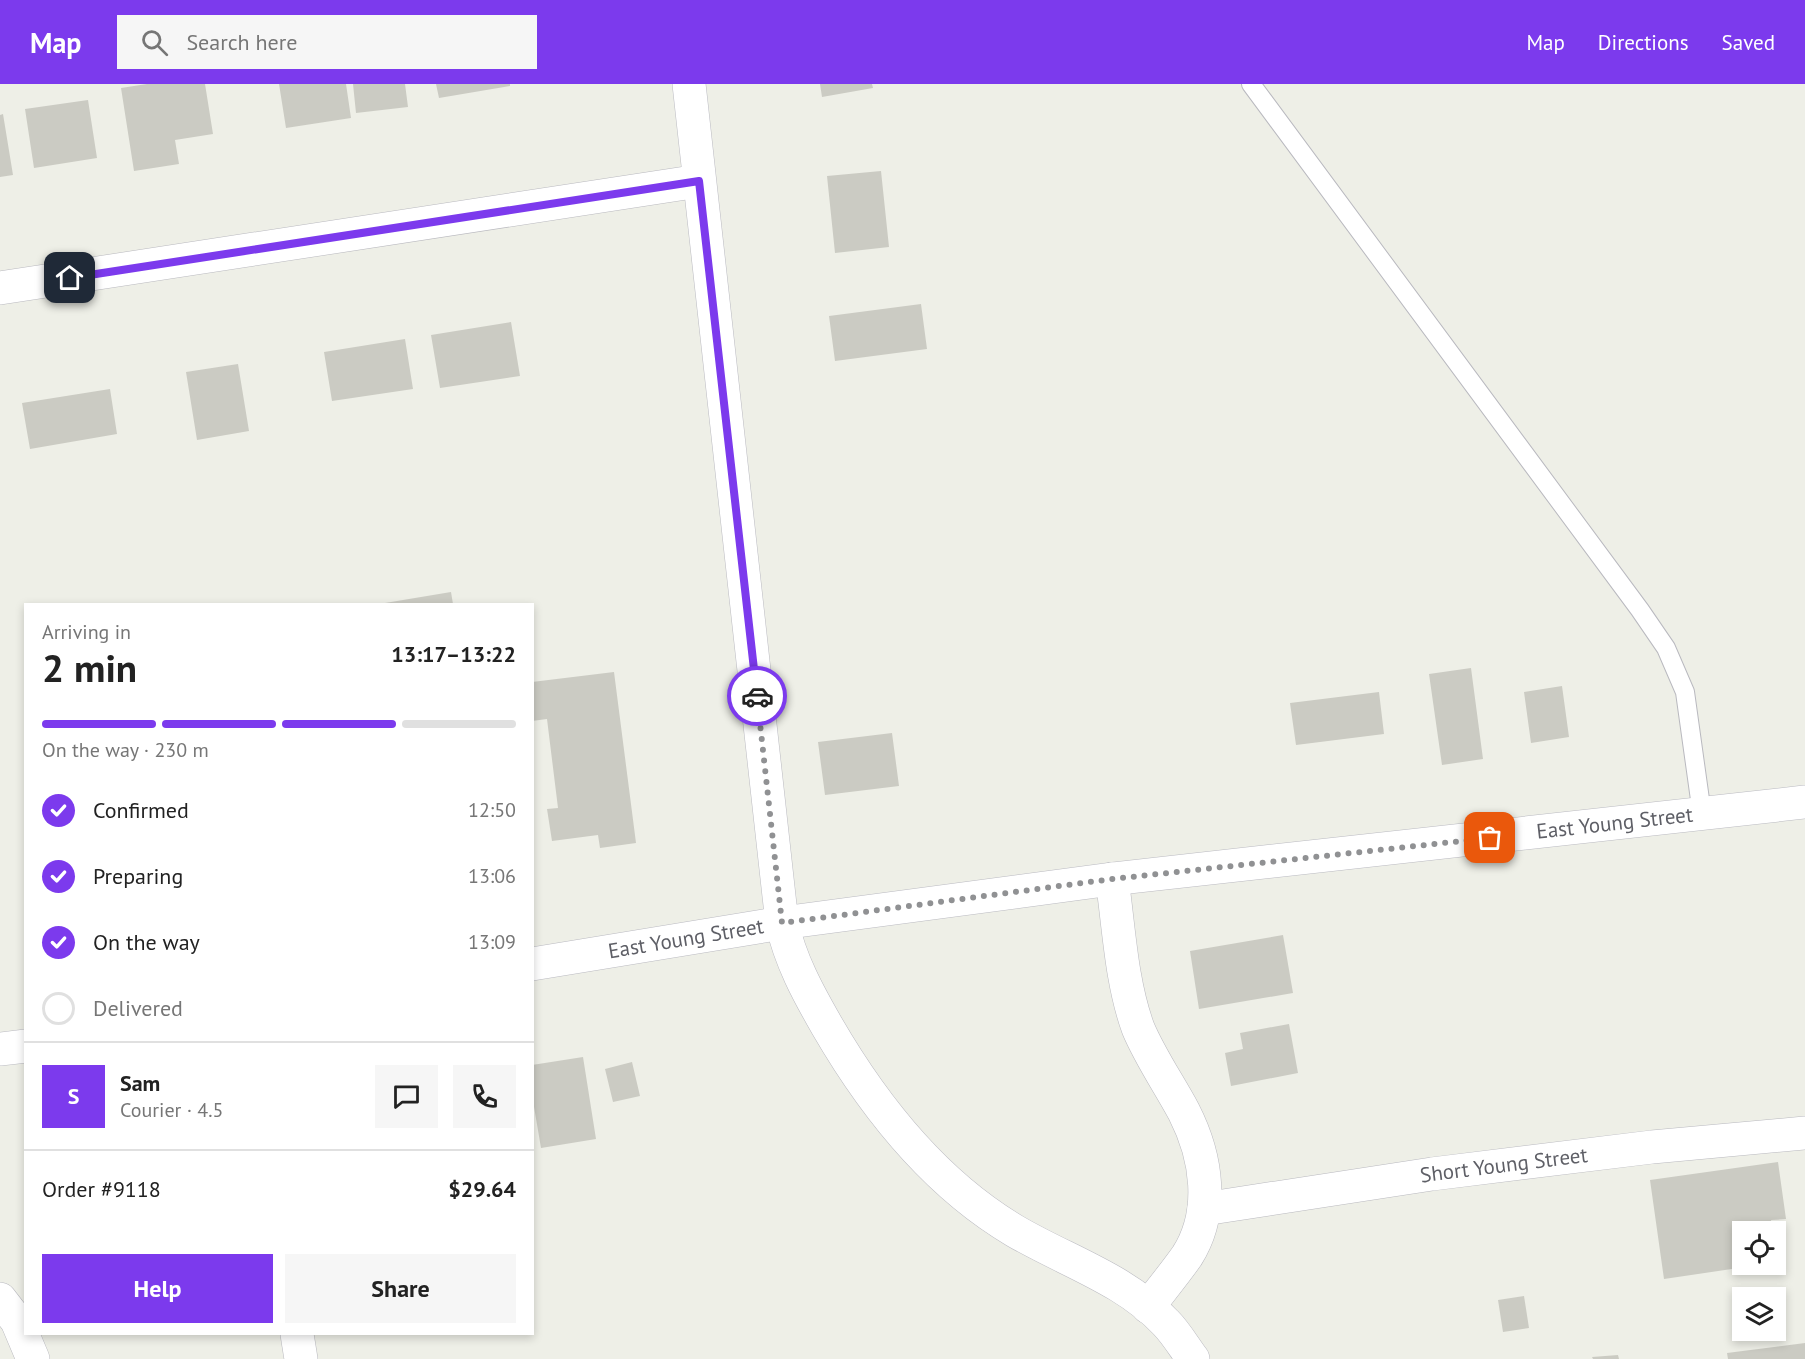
<!DOCTYPE html>
<html lang="en">
<head>
<meta charset="utf-8">
<style>
	:root { --surface:#fff; --page:#f6f6f6; --text:#222; --muted:#767676; --line:#e0e0e0; --accent:#7c3aed }
	body { margin:0; font-family:"PT Sans",sans-serif; background:var(--page); color:var(--text); height:100vh; display:flex; flex-direction:column; font-size:22px; white-space:nowrap }
	* { box-sizing:border-box; margin:0 }
	p { font-size:20px; color:var(--muted) }
	.icon { flex:none; width:33px; height:33px; fill:none; stroke:currentColor; stroke-width:2; stroke-linecap:round; stroke-linejoin:round }
	.map { position:relative; flex:1; overflow:hidden }
	.sheet { position:absolute; left:24px; top:519px; width:510px; height:732px; display:flex; flex-direction:column; background:var(--surface); border-radius:0px; box-shadow:0 3px 9px #0003 }
	.sheet>* { flex:none }
	.tools { position:absolute; left:1732px; top:1137px; display:grid; gap:12px }
	.tools a { display:grid; place-items:center; width:54px; height:54px; border-radius:0px; background:var(--surface); box-shadow:0 3px 9px #0003; font-size:30px }
	.pin { position:absolute; display:grid; place-items:center; width:51px; height:51px; color:#fff; margin:-26px; border-radius:12px; box-shadow:0 3px 9px #0006 }
	.courier { position:absolute; display:grid; place-items:center; width:60px; height:60px; margin:-30px; border:4px solid #7c3aed; border-radius:50%; background:#fff; color:#222; box-shadow:0 2px 8px #0007 }
	.overview em { font-style:normal; font-weight:600 }
	.overview div { display:flex; flex-direction:column-reverse }
	.overview { display:flex; align-items:center; justify-content:space-between; height:102px; padding:0 18px }
	h1 { font-size:39px; font-weight:600; line-height:45px }
	.bar { display:grid; grid-template-columns:repeat(4,1fr); gap:9px 6px; align-content:center; height:72px; padding:0 18px }
	.bar i { height:8px; border-radius:4px; background:var(--line) }
	.bar .current { background:var(--accent) }
	.bar p { grid-column:span 4 }
	.line { display:flex; align-items:center; gap:15px; padding:0 18px; border-top:2px solid var(--line) }
	.line div { flex:1 }
	.round { display:grid; place-items:center; flex:none; width:63px; height:63px; border-radius:0px; background:var(--page) }
	ol { padding:0 18px; list-style:none }
	li { display:flex; align-items:center; gap:18px; height:66px }
	li p { margin-inline-start:auto }
	li .icon { padding:6px; border-radius:50%; background:var(--accent); color:#fff; stroke-width:4 }
	li:last-child { color:var(--muted) }
	li i { width:33px; height:33px; border:3px solid var(--line); border-radius:50% }
	.cta { display:flex; gap:12px; margin-top:auto; padding:12px 18px }
	.cta a { flex:1; height:69px; border-radius:0px; background:var(--accent); color:#fff; font-size:24px; font-weight:600; line-height:69px; text-align:center }
	.cta a+a { background:var(--page); color:var(--text) }
	header { display:flex; align-items:center; gap:36px; box-sizing:border-box; height:84px; padding:0 30px; background:var(--accent); color:#fff }
	header strong { font-size:28px }
	nav { display:flex; gap:33px; margin-inline-start:auto; font-size:21px }
	.search { width:420px; height:54px; background:var(--page); display:flex; align-items:center; gap:15px; box-sizing:border-box; padding:0 21px; border-radius:0px; color:var(--muted); font-size:22px }
	.map>svg:first-child { display:block }
	.building { fill:#cbcbc3 }
	.lines { fill:none; stroke-linecap:round; stroke-linejoin:round }
	.lane-casing { stroke:#b9b9bf; stroke-width:20 }
	.street-casing { stroke:#b9b9bf; stroke-width:34 }
	.secondary-casing { stroke:#babac1; stroke-width:34 }
	.lane { stroke:#fff; stroke-width:18 }
	.street { stroke:#fff; stroke-width:33 }
	.secondary { stroke:#fff; stroke-width:33 }
	.done { stroke:#909193; stroke-width:6; stroke-dasharray:0 10.8 }
	.route { stroke:#7c3aed; stroke-width:8 }
	.labels { text-anchor:middle; stroke-width:6; stroke-linejoin:round; paint-order:stroke }
	.street-label { font-size:21px; fill:#5e5f66; stroke:#fff }
</style>
</head>
<body>
<header>
<strong>Map</strong>
<div class="search"><svg class="icon" aria-label="search" viewBox="0 0 24 24"><circle cx="10" cy="10" r="6"/><path d="M15 15l6 6"/></svg>Search here</div>
<nav><a>Map</a><a>Directions</a><a>Saved</a></nav>
</header>
<div class="map">
<svg width="1805" height="1275" viewBox="0 0 1805 1275">
	<rect width="100%" height="100%" fill="#eeefe7"/>
	<!-- building -->
	<path class="building" d="M147,0H205L213,50L175,56L179,80L134,87L121,4Z
		M279,0H346L351,34L286,44Z
		M353,0H405L408,23L356,29Z
		M436,0H510V2L439,14Z
		M820,0H872L873,4L822,13Z
		M88,16L97,74L34,84L25,25Z
		M3,30L13,91L0,93V31Z
		M881,87L889,163L835,169L827,92Z
		M921,220L927,265L835,277L829,232Z
		M511,238L520,292L440,304L431,251Z
		M405,255L413,305L332,317L324,268Z
		M238,280L249,347L197,356L186,288Z
		M110,305L117,350L30,365L22,319Z
		M451,508L453,520H385V519Z
		M1471,584L1483,675L1442,681L1429,590Z
		M614,588L636,759L600,764L598,751L552,757L547,725L558,724L547,635L532,637V598Z
		M1562,602L1569,653L1531,659L1524,608Z
		M1379,608L1384,650L1296,661L1290,619Z
		M892,649L899,702L825,711L818,658Z
		M1283,851L1293,909L1199,925L1190,867Z
		M1289,940L1298,989L1231,1002L1225,969L1243,965L1240,949Z
		M583,973L596,1055L541,1064L532,1011V981Z
		M632,978L640,1012L613,1018L605,985Z
		M1778,1078L1786,1135L1771,1136L1773,1148H1743V1180L1752,1182L1664,1195L1650,1096Z
		M1524,1212L1529,1244L1503,1248L1498,1216Z
		M1805,1259V1275H1728L1727,1269Z
		M1618,1271L1619,1275H1593L1592,1273Z"/>
	<g class="lines">
		<!-- lane casing -->
		<g class="lane-casing">
			<path id="lane" d="M1251,0L1640,526L1666,564L1685,608L1702,730"/>
		</g>
		<!-- street casing -->
		<g class="street-casing">
			<g id="street">
				<path d="M0,204L699,97"/>
				<path d="M1112,795C1119,844 1121,897 1138,944C1150,973 1169,1000 1184,1028C1207,1073 1215,1128 1187,1172C1175,1189 1161,1206 1148,1223"/>
				<path id="s1" d="M1204,1125L1432,1090L1652,1063L1805,1049"/>
				<path d="M0,1215L17,1237L33,1275"/>
				<path d="M297,1250L301,1275"/>
			</g>
		</g>
		<!-- secondary casing -->
		<g class="secondary-casing">
			<g id="secondary">
				<path d="M689,0L782,839C790,876 808,909 827,942C874,1023 934,1099 1015,1147C1066,1177 1125,1195 1166,1239C1176,1249 1184,1263 1193,1275"/>
				<path id="s2" d="M532,880L782,839L1112,795L1805,718"/>
				<path d="M0,965L26,962"/>
			</g>
		</g>
		<!-- lane -->
		<use href="#lane" class="lane"/>
		<!-- street -->
		<use href="#street" class="street"/>
		<!-- secondary -->
		<use href="#secondary" class="secondary"/>
	</g>
	<g class="lines">
		<!-- done -->
		<path class="done" d="M757,612L782,839L1112,795L1490,754"/>
		<!-- route -->
		<path class="route" d="M70,194L699,97L757,612"/>
	</g>
	<g class="labels">
		<!-- street labels -->
		<g class="street-label">
			<text dy="7" stroke="none"><textPath href="#s2" startOffset="1092">East Young Street</textPath></text>
			<text dy="7" stroke="none"><textPath href="#s2" startOffset="156">East Young Street</textPath></text>
			<text dy="7" stroke="none"><textPath href="#s1" startOffset="303">Short Young Street</textPath></text>
		</g>
	</g>
</svg>
<div class="tools">
<a><svg class="icon" aria-label="locate" viewBox="0 0 24 24"><circle cx="12" cy="12" r="6"/><path d="M12 2v4M12 18v4M2 12h4M18 12h4"/></svg></a>
<a><svg class="icon" aria-label="layers" viewBox="0 0 24 24"><path d="M12 4l9 5-9 5-9-5zM3 14l9 5 9-5"/></svg></a>
</div>
<div class="pin" style="left:1490px;top:754px;background:#ea580c"><svg class="icon" aria-label="bag" viewBox="0 0 24 24"><path d="M5 8h14l-1 12H6zM9 8a3 3 0 0 1 6 0"/></svg></div>
<div class="pin" style="left:70px;top:194px;background:#1f2937"><svg class="icon" aria-label="home" viewBox="0 0 24 24"><path d="M3 11l9-7 9 7M6 9v11h12V9"/></svg></div>
<div class="courier" style="left:757px;top:612px"><svg class="icon" aria-label="car" viewBox="0 0 24 24"><path d="M5 17H2v-5l4-1 3-4h7l3 4 3 1v5h-3M9 17h6M6 11h13"/><circle cx="7" cy="17" r="2"/><circle cx="17" cy="17" r="2"/></svg></div>
<section class="sheet">
<div class="overview"><div><h1>2 min</h1><p>Arriving in</p></div><em>13:17–13:22</em></div>
<div class="bar"><i class="current"></i><i class="current"></i><i class="current"></i><i></i><p>On the way · 230 m</p></div>
<ol>
<li><svg class="icon" aria-label="check" viewBox="0 0 24 24"><path d="M5 12l5 5 9-10"/></svg>Confirmed<p>12:50</p></li>
<li><svg class="icon" aria-label="check" viewBox="0 0 24 24"><path d="M5 12l5 5 9-10"/></svg>Preparing<p>13:06</p></li>
<li><svg class="icon" aria-label="check" viewBox="0 0 24 24"><path d="M5 12l5 5 9-10"/></svg>On the way<p>13:09</p></li>
<li><i></i>Delivered</li>
</ol>
<div class="line" style="height:108px"><b class="round" style="background:var(--accent);color:#fff">S</b><div><b>Sam</b><p>Courier · 4.5</p></div><a class="round"><svg class="icon" aria-label="chat" viewBox="0 0 24 24"><path d="M4 5h16v11H9l-5 4z"/></svg></a><a class="round"><svg class="icon" aria-label="phone" viewBox="0 0 24 24"><path d="M5 4h4l2 5-3 2q2 4 5 5l2-3 5 2v4C11 20 4 13 5 4z"/></svg></a></div>
<div class="line" style="height:78px"><div>Order #9118</div><b>$29.64</b></div>
<div class="cta"><a>Help</a><a>Share</a></div>
</section>
</div>
</body>
</html>
